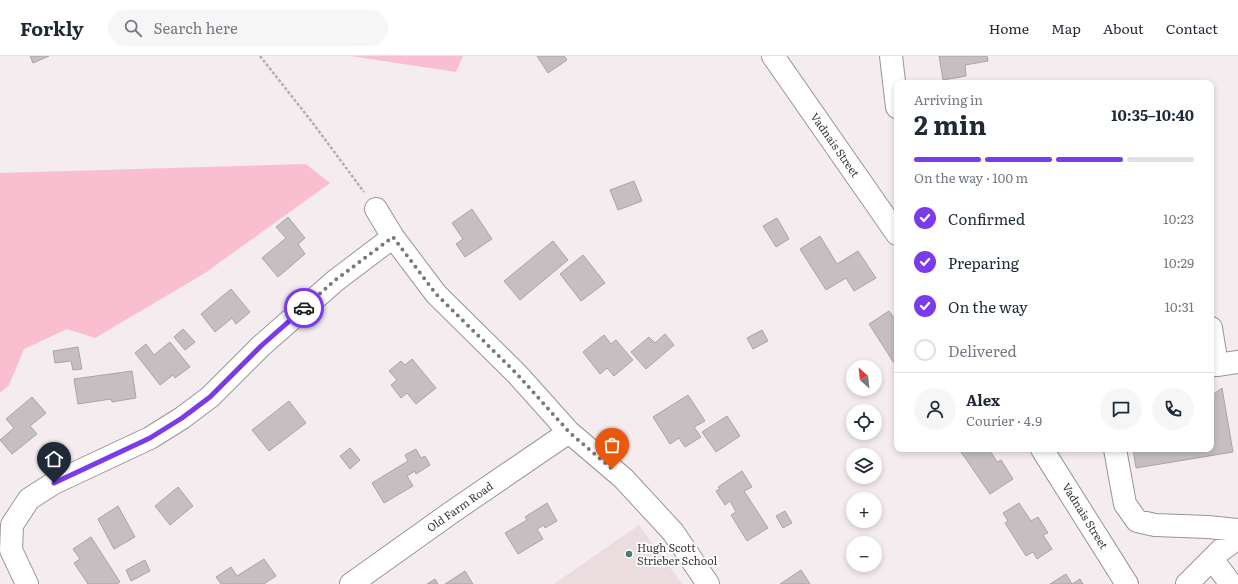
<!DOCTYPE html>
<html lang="en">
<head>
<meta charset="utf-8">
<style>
	:root { --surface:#fff; --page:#f6f6f7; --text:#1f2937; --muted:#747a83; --line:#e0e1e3; --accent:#7c3aed }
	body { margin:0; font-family:Literata,serif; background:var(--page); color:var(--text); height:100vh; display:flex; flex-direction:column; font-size:15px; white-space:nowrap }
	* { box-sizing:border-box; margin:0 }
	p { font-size:13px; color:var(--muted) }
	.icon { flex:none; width:22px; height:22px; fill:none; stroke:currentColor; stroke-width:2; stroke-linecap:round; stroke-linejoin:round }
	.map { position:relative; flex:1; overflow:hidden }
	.sheet { position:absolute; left:894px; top:24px; width:320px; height:372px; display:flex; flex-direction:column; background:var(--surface); border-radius:8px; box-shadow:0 2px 6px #0003 }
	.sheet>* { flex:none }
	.needle { width:26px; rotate:333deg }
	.tools { position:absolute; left:846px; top:304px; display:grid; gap:8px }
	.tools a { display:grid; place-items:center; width:36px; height:36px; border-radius:50%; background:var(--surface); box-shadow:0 2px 6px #0003; font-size:20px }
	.pin { position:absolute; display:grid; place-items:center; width:34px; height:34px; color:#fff; margin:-41px -17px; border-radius:50% 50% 50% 0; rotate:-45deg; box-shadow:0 0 4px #0007 }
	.pin .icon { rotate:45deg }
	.courier { position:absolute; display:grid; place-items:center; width:40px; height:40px; margin:-20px; border:3px solid #7c3aed; border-radius:50%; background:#fff; color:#222; box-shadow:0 1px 5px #0007 }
	.summary em { font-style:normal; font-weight:700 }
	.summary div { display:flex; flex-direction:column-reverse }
	.summary { display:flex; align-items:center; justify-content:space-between; height:68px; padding:0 20px }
	h1 { font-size:26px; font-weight:700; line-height:30px }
	.bar { display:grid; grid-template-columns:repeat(4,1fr); gap:6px 4px; align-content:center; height:48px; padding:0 20px }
	.bar i { height:5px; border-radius:3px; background:var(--line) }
	.bar .active { background:var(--accent) }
	.bar p { grid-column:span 4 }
	.line { display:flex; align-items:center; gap:10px; padding:0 20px; border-top:1px solid var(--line) }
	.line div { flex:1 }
	.round { display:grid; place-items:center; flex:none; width:42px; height:42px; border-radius:21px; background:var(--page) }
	ol { padding:0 20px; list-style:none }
	li { display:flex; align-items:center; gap:12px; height:44px }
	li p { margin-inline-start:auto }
	li .icon { padding:4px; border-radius:50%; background:var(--accent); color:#fff; stroke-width:4 }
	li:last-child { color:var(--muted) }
	li i { width:22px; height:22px; border:2px solid var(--line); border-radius:50% }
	header { display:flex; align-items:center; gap:24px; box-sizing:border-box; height:56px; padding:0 20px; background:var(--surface); border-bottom:1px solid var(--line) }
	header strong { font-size:19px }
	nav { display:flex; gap:22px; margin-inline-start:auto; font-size:14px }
	.search { width:280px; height:36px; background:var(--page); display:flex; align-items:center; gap:10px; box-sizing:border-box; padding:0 14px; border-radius:22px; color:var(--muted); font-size:15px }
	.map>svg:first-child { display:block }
	.built { fill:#ebdce0 }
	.green { fill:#f9becf }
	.building { fill:#c6bfc1; stroke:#aba4a6 }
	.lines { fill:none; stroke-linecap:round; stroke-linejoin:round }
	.minor-casing { stroke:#9c9496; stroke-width:24 }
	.path { stroke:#b4aeaf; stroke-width:2.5; stroke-dasharray:3 2; stroke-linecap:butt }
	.minor { stroke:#fff; stroke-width:22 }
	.done { stroke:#7c7778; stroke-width:4; stroke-dasharray:0 7.2 }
	.route { stroke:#7c3aed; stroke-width:5 }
	.poi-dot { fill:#3e8275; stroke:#fff; stroke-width:1.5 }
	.labels { text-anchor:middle; stroke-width:3.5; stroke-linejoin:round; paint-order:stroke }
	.street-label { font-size:11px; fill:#3b3839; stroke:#fff }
	.poi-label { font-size:11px; fill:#3b3839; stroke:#fff; text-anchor:start }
</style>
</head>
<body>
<header>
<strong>Forkly</strong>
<div class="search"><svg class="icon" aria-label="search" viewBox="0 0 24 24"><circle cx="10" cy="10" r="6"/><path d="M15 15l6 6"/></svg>Search here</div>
<nav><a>Home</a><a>Map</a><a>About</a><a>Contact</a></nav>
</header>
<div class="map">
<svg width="1238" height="528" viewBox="0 0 1238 528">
	<rect width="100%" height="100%" fill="#f4ecee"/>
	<!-- built -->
	<path class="built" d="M639,469L682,528H554Z"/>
	<!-- green -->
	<path class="green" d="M351,0H463L456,16Z
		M306,108L330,127L205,217L95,282L67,273L24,293L9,329L0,337V117Z"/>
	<!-- building -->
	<path class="building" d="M30,0H49L33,7Z
		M537,0H564L567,4L548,17Z
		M939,0H987L988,5L965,9L966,20L943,24Z
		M634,125L642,145L618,154L610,134Z
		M472,153L492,183L465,201L456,188L463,183L452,167Z
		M288,161L305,182L298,188L305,198L278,221L262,202L286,182L276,171Z
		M777,162L789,183L776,191L763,170Z
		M820,180L837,208L858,195L876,222L854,235L846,222L826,234L800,193Z
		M553,185L568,204L520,244L504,225Z
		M583,199L605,227L581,245L560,218Z
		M231,233L250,256L236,268L232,262L215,276L201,258Z
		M889,255L896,265L897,264V306L894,307L869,268Z
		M183,273L195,286L185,294L174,281Z
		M762,274L768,285L753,293L747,282Z
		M665,278L674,289L646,313L631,296L649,281L655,287Z
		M604,279L611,288L616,284L633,304L614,320L607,312L600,318L583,296Z
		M170,286L190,311L175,322L173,319L160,329L135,297L146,288L154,299Z
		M78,291L82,313L73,314L71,305L55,307L53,295Z
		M412,303L436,332L416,348L407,337L401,342L391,329L397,324L389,315L401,305L405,309Z
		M132,315L136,342L112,346L111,343L78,348L74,323Z
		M1222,332L1233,396L1136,412L1133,393H1211V340Z
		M688,339L705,365L694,371L701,381L685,391L679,382L670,388L653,361Z
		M32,341L46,357L30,370L37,378L12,398L0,384L14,372L6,363Z
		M289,345L306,367L269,395L252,374Z
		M727,360L740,380L716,396L702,376Z
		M350,392L360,404L350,413L340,400Z
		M416,393L421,402L425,400L430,409L416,418L415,415L407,420L413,430L384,447L372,427L408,405L405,399Z
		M959,393H989L997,406L1001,404L1013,423L990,438Z
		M742,415L752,431L744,435L768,472L747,485L731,459L736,456L730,445L725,449L716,435L720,433L718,431Z
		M178,431L193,450L170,469L155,450Z
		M547,447L557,465L545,472L544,469L537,473L543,483L518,498L505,477L527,464L525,461Z
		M1019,447L1031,465L1038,461L1048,477L1043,479L1052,493L1037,503L1033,496L1026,500L1005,467L1008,465L1003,457Z
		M118,450L135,481L114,493L98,463Z
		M785,455L792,467L783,472L776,460Z
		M91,481L120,526L117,528H88L74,507L80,503L73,493Z
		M264,503L276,520L264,528H221L216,521L231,511L237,520Z
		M145,504L150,515L131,525L126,514Z
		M801,514L810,528H780Z
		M465,515L473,528H445Z
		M1066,518L1072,528L1080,523L1083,528H1050Z
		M435,523L438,528H427Z"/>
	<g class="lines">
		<!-- minor casing -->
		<g class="minor-casing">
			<path id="minor" d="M773,0L897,178
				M891,0L897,51
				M376,153L393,181L436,238L517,318L569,376L623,422L673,476L708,528
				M1211,272L1217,309H1211
				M1217,309L1238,306
				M1042,393L1127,528
				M1115,393L1125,448L1137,465L1155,469L1208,471L1238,474
				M1212,503L1231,528
				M27,528L11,494L12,469L29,443L54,427L150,382L182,362L210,341L261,290L335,225L393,181
				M351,528L452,456L569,376
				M1187,528L1220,495L1238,482"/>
		</g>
		<!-- path -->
		<path class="path" d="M260,0L312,66L364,136"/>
		<!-- minor -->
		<use href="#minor" class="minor"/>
	</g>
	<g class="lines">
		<!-- done -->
		<path class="done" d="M304,252L334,225L393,181L436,238L517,318L569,376L612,413"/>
		<!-- route -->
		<path class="route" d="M54,427L150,382L182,362L210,341L261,290L304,252"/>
	</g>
	<!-- markers -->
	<circle class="poi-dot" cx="629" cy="498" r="4"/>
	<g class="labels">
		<!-- street labels -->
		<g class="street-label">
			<text transform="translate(835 89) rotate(55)" y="4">Vadnais Street</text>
			<text transform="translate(460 451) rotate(-35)" y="4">Old Farm Road</text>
			<text transform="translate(1085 460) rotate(58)" y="4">Vadnais Street</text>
		</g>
		<!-- poi labels -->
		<g class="poi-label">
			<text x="637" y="496">Hugh Scott<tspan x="637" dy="13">Strieber School</tspan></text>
		</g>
	</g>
</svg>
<div class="tools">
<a><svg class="needle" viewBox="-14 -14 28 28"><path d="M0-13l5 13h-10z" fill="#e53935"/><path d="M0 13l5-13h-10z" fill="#747a83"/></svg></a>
<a><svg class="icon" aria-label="locate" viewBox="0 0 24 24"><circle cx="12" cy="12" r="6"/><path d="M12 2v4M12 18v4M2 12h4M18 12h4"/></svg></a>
<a><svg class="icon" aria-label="layers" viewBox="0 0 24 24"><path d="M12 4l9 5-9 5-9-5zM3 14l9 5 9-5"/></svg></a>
<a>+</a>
<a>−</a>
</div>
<div class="pin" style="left:612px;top:413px;background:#ea580c"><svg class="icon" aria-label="bag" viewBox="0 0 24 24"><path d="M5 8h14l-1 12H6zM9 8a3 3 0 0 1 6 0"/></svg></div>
<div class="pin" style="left:54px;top:427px;background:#1f2937"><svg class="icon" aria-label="home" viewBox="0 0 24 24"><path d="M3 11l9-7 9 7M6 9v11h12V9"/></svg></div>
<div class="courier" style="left:304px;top:252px"><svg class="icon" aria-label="car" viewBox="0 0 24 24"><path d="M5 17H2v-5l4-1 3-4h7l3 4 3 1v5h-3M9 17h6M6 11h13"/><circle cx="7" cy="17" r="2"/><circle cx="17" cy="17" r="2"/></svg></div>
<section class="sheet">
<div class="summary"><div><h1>2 min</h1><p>Arriving in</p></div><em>10:35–10:40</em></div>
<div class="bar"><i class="active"></i><i class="active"></i><i class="active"></i><i></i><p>On the way · 100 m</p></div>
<ol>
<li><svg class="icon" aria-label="check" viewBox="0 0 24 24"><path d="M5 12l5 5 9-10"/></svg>Confirmed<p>10:23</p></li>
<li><svg class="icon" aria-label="check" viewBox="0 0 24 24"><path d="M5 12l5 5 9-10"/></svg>Preparing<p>10:29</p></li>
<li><svg class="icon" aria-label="check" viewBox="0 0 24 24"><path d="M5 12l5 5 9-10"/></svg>On the way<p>10:31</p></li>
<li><i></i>Delivered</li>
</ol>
<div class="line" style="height:72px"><a class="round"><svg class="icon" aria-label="person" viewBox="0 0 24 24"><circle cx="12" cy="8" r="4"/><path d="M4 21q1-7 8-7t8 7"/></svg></a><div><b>Alex</b><p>Courier · 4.9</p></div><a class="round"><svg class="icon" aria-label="chat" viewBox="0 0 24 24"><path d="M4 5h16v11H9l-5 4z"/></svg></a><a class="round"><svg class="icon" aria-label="phone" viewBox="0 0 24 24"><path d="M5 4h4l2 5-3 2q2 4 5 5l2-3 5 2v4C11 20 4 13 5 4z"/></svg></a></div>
</section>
</div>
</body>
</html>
